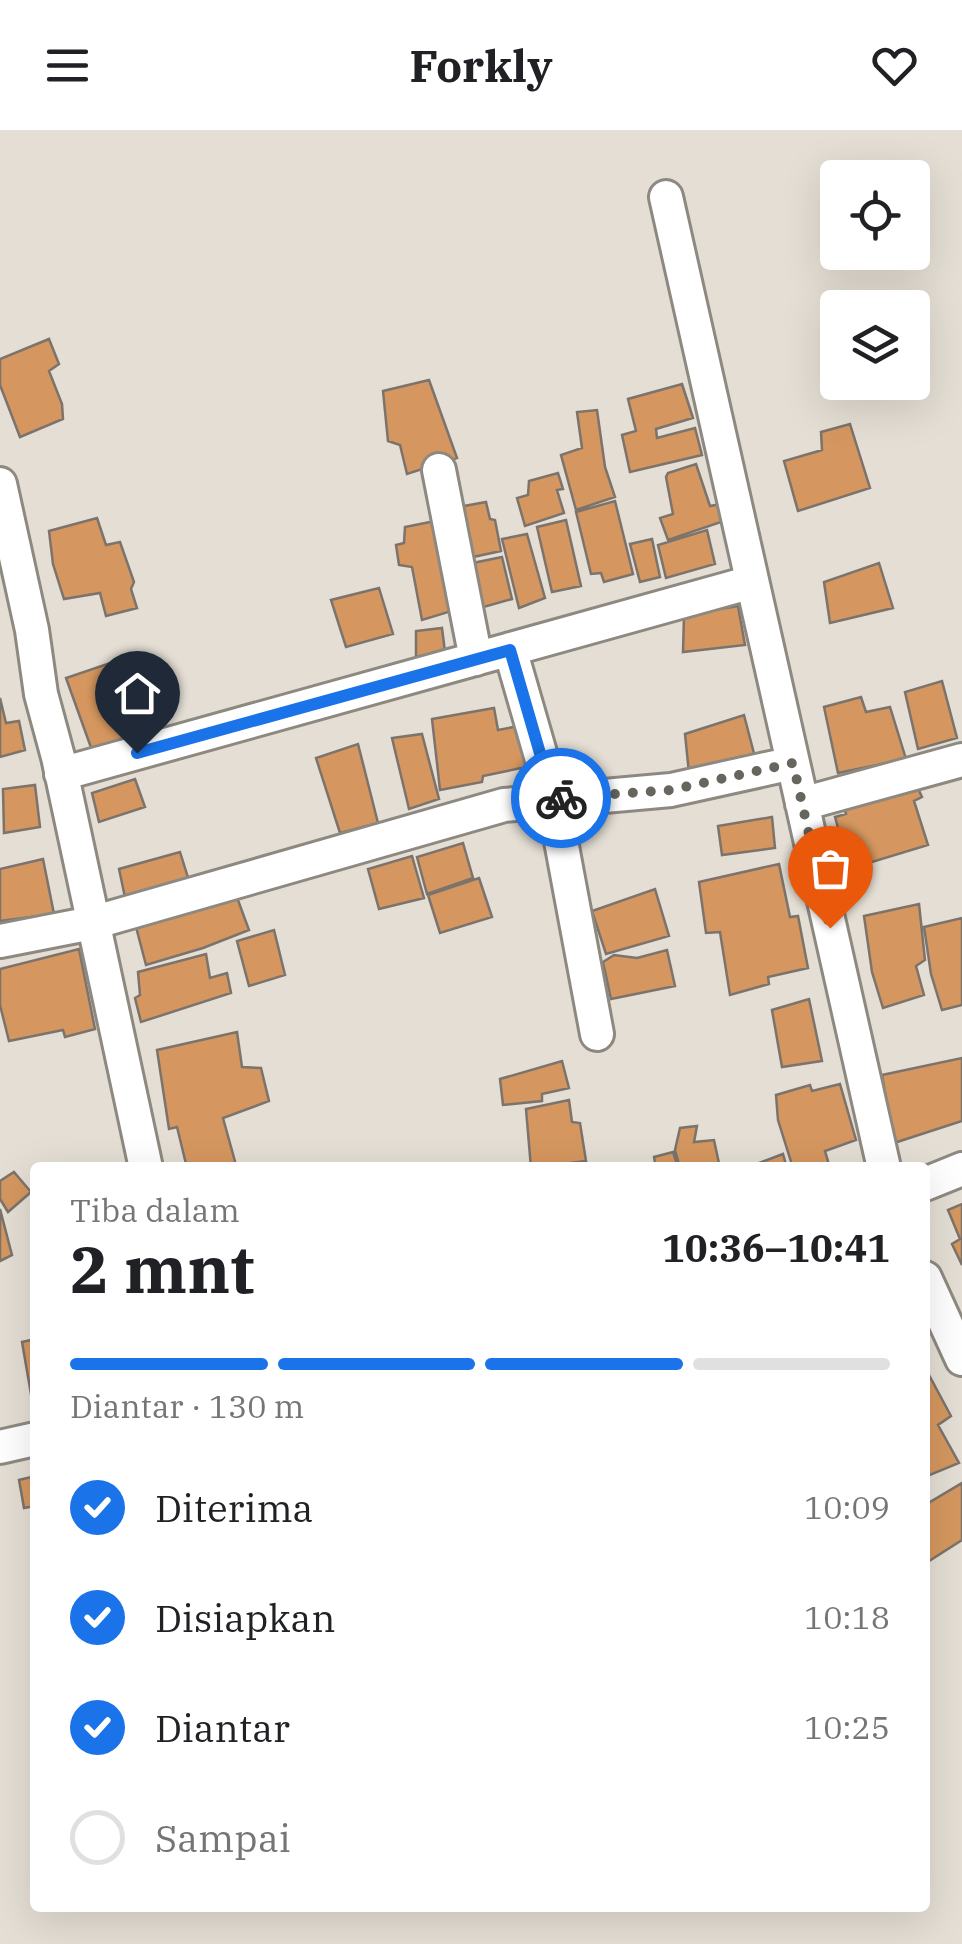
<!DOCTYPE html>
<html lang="id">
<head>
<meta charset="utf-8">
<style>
	:root { --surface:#fff; --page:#f2f2f2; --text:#202124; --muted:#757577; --line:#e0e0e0; --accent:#1a73e8 }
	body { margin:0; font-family:"IBM Plex Serif",serif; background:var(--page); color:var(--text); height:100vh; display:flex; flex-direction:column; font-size:38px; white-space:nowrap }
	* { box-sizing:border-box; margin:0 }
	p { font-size:32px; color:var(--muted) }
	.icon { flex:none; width:55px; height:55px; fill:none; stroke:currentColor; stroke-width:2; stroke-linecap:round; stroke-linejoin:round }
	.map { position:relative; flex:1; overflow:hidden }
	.drawer { position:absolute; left:30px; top:1032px; width:900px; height:750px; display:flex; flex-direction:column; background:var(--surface); border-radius:10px; box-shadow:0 10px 40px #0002 }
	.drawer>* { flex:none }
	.controls { position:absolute; left:820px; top:30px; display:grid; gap:20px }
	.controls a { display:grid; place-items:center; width:110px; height:110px; border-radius:10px; background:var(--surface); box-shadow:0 10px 40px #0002; font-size:50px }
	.pin { position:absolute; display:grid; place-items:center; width:85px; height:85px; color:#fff; margin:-102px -42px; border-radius:50% 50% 50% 0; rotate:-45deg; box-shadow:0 0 10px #0007 }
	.pin .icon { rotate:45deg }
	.courier { position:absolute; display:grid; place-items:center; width:100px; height:100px; margin:-50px; border:8px solid #1a73e8; border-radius:50%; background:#fff; color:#222; box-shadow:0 2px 12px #0007 }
	.head em { font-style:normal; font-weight:700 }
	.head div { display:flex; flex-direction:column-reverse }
	.head { display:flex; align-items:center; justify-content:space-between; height:170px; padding:0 40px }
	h1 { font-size:65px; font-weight:700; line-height:75px }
	.bar { display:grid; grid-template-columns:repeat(4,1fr); gap:15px 10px; align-content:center; height:120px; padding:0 40px }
	.bar i { height:12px; border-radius:8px; background:var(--line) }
	.bar .active { background:var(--accent) }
	.bar p { grid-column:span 4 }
	ol { padding:0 40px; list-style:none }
	li { display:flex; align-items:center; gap:30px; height:110px }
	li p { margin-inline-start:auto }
	li .icon { padding:10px; border-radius:50%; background:var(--accent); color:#fff; stroke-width:4 }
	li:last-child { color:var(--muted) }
	li i { width:55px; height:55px; border:5px solid var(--line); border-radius:50% }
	header { display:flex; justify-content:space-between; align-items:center; height:130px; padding:0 40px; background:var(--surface); font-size:45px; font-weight:700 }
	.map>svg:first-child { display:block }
	.building { fill:#d5975f; stroke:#7b736c; stroke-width:2.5 }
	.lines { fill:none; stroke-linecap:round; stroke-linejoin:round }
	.minor-casing { stroke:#8e8980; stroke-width:38 }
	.minor { stroke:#fff; stroke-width:32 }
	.done { stroke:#68655f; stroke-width:10; stroke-dasharray:0 18 }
	.route { stroke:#1a73e8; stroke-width:12 }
</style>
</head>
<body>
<header><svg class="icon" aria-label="menu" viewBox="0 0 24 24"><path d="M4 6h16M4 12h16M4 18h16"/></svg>Forkly<svg class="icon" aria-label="heart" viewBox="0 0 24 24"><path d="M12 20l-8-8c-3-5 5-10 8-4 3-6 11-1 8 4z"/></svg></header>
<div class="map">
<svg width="962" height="1814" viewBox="0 0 962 1814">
	<rect width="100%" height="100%" fill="#e4ded4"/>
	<!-- building -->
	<path class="building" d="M49,209L59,234L49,241L62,274L63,289L20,307L0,255V229Z
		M429,250L457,328L407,344L400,315L388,311L383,261Z
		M682,254L693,288L656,299L657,308L695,298L702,325L630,342L622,305L636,301L628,269Z
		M597,280L605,337L615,367L576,380L561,325L582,318L577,282Z
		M850,294L870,358L798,381L784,331L822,320L821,302Z
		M696,334L710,376L721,374L724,391L668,410L660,388L673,384L666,347L668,343Z
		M558,343L563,359L557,360L564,383L525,396L517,368L528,365L529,351Z
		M615,371L633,444L604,452L601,443L591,444L576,382Z
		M486,372L490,389L495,390L501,421L464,429L453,378Z
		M97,388L106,415L120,412L134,452L131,459L137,478L106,486L100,463L64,469L53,434L49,401Z
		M566,390L581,456L552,462L537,397Z
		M435,391L455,480L422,490L412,437L399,435L396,415L404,413L405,397Z
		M707,400L715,434L666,448L658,415Z
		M527,404L545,468L519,478L502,409Z
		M652,409L660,447L640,452L630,414Z
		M502,427L512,469L473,480L463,435Z
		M879,433L893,478L830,493L824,452Z
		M379,458L393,504L346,517L331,470Z
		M738,476L745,515L683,522L684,485Z
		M442,498L445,522L416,527V501Z
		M122,529L132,557L138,555L155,599L93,623L66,548Z
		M942,551L957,608L918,619L905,562Z
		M861,567L866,582L890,577L906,629L838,643L824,577Z
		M0,568L6,593L19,591L25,620L0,627Z
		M494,578L498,600L519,596L526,637L483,646L482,652L440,660L432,589Z
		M744,585L757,635L690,653L685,604Z
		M422,604L439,669L409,679L392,608Z
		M358,614L378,693L340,703L316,628Z
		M912,646L922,667L914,671L928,715L849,739L835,687L846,684L840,666Z
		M135,649L145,677L99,692L92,663Z
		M35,655L40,697L4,703L3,659Z
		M772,687L775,718L722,725L718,696Z
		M463,713L473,748L427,764L417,727Z
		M180,722L190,754L126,772L119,739Z
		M412,726L424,768L379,779L368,739Z
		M43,729L54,784L0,791V739Z
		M779,734L790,787L798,786L808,838L768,847L769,854L730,865L720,802L706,803L699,752Z
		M479,748L492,787L440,803L428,765Z
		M655,759L669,806L606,824L592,781Z
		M235,762L249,800L203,818L146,835L135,793Z
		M919,774L925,830L916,836L924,865L883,878L872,842L864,786Z
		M962,788V875L942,880L931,844L924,797Z
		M274,800L285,845L249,856L237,811Z
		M79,819L95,899L65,907L63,900L9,911L0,875V839Z
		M667,820L675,856L611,869L603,832L614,825L637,828Z
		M206,824L210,848L227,843L231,863L141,892L135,868L140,865L138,842Z
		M809,869L822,931L782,937L772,880Z
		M237,902L242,937L261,938L269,971L223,988L236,1035L187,1038L177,997L169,999L157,920Z
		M962,928V991L894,1013L882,945Z
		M562,931L569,958L542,964V971L503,975L500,949Z
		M840,954L856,1010L825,1021L830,1038H793L778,990L776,965L810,955L812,961Z
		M569,970L572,992L580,993L586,1031L531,1038L526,979Z
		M697,996L694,1012L714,1010L720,1038H680L675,1020L680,998Z
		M673,1022L678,1038H656L654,1027Z
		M783,1024L787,1038H746Z
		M14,1042L31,1062L8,1082L0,1069V1051Z
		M962,1074V1135L952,1114L960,1109L948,1080Z
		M0,1079L12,1125L0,1131Z
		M35,1209V1275L33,1276L22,1212Z
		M929,1245L951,1286L938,1295L959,1333L925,1347V1248Z
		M35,1346V1376L24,1378L19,1350Z
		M962,1353V1410L926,1433L925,1375Z"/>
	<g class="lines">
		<!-- minor casing -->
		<g class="minor-casing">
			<path id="minor" d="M666,67L884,1038
				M439,340L476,529
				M0,354L32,500L41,564L58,627L146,1038
				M510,519L553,668L597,904
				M61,644L752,452
				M802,674L962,630
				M0,811L92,793L504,675L671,660L793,633
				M925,1054L962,1039
				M925,1148L962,1229
				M0,1317L35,1309"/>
		</g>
		<!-- minor -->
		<use href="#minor" class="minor"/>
	</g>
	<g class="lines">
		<!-- done -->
		<path class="done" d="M561,668L671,660L793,633L830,798"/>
		<!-- route -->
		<path class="route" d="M137,623L510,520L553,668H561"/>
	</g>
</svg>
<div class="controls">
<a><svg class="icon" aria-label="locate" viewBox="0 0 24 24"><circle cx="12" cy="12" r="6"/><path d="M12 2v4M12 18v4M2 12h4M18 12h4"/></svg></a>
<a><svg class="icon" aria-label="layers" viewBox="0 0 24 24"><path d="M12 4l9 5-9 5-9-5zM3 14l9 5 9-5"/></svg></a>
</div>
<div class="pin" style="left:830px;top:798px;background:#ea580c"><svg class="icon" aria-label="bag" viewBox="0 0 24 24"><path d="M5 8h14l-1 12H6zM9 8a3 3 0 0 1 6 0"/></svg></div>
<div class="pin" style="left:137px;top:623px;background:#1f2937"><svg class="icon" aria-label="home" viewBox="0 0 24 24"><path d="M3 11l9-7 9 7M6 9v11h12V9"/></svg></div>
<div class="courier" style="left:561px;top:668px"><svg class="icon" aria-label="bike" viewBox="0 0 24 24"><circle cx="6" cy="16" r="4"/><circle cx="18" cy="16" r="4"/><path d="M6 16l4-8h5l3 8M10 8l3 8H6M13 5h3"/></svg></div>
<section class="drawer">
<div class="head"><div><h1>2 mnt</h1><p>Tiba dalam</p></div><em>10:36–10:41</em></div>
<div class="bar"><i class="active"></i><i class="active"></i><i class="active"></i><i></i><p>Diantar · 130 m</p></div>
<ol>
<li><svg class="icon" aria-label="check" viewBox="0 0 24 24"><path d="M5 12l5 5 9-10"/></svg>Diterima<p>10:09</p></li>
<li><svg class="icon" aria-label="check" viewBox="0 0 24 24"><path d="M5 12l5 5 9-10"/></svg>Disiapkan<p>10:18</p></li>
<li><svg class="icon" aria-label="check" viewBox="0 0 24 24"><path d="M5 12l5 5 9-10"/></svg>Diantar<p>10:25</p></li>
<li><i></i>Sampai</li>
</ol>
</section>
</div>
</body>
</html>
